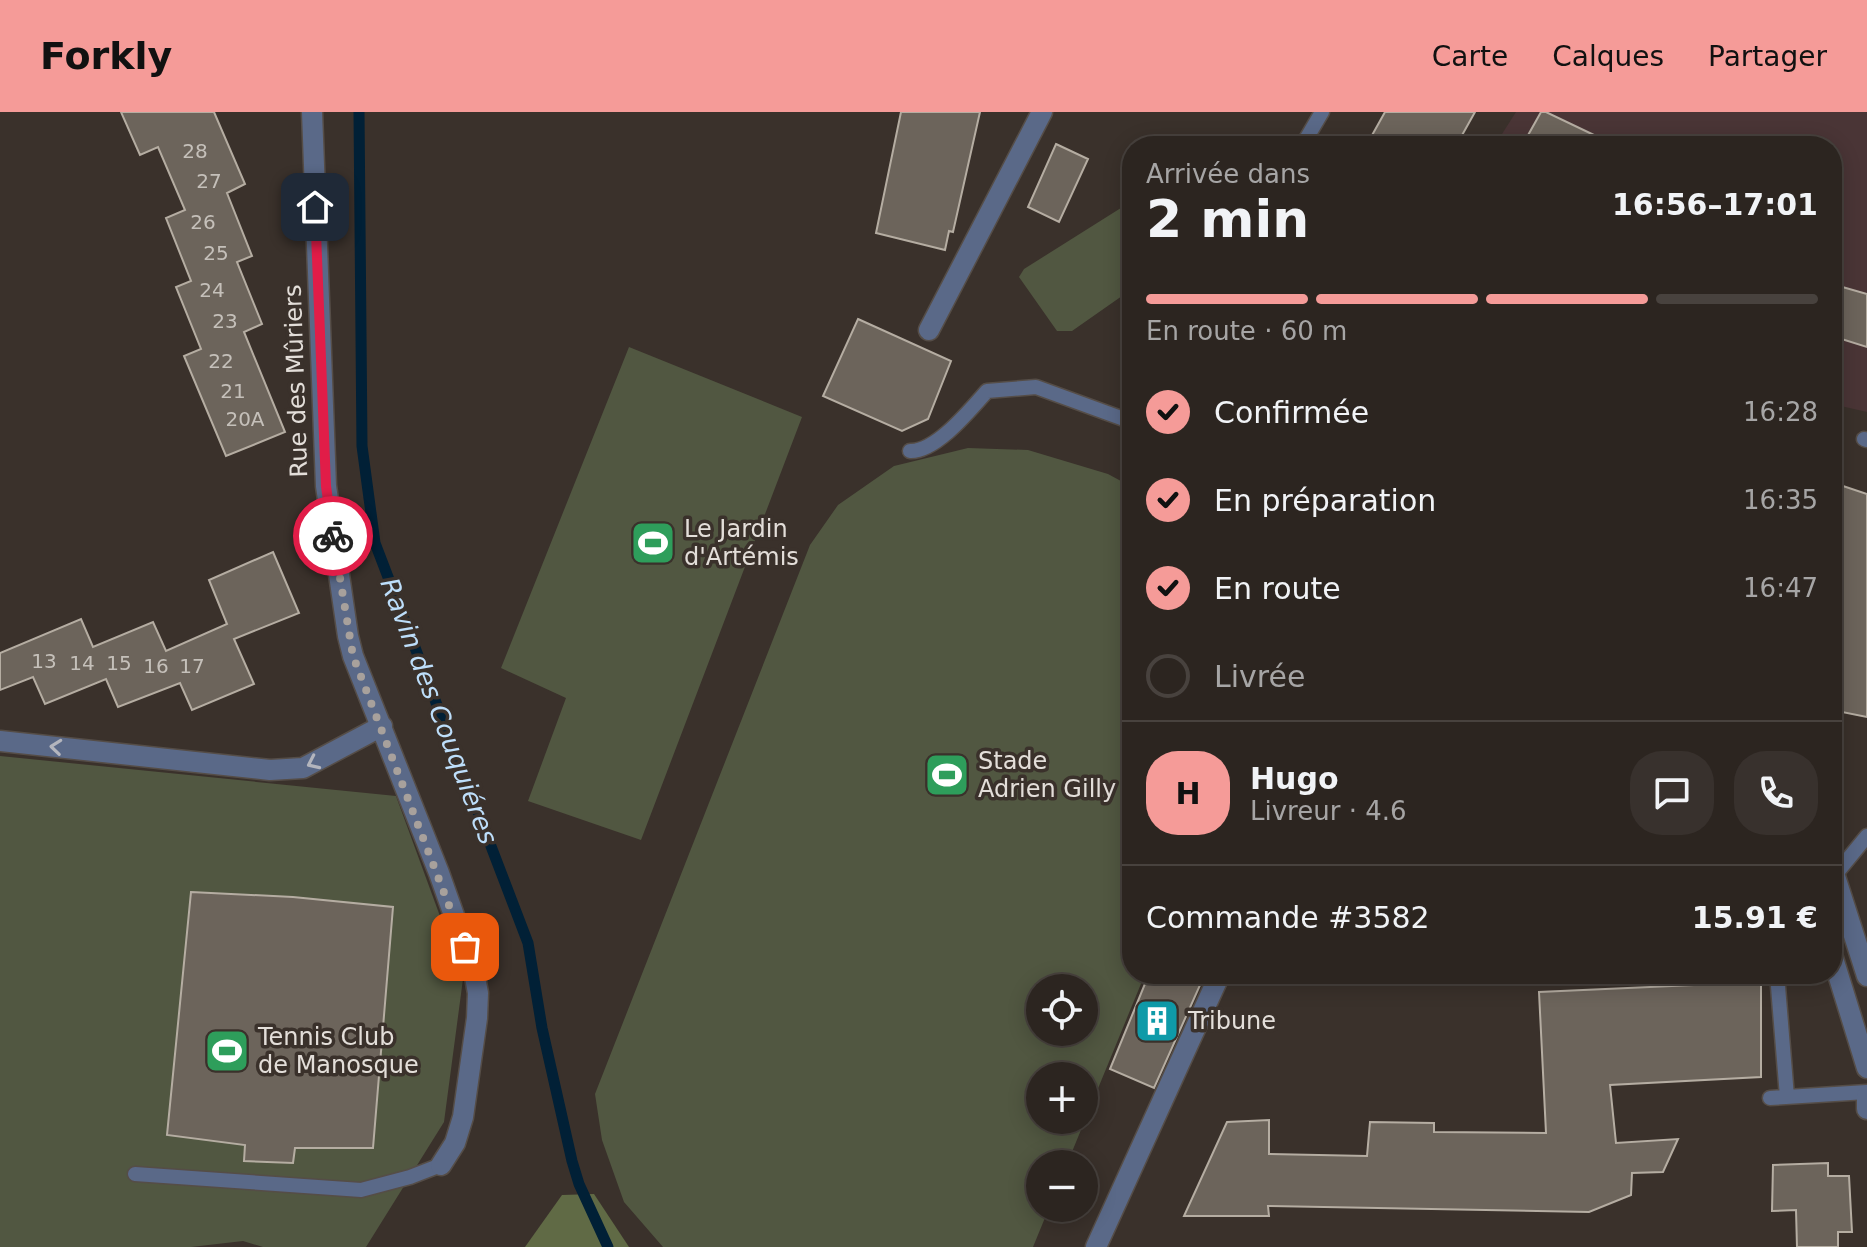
<!DOCTYPE html>
<html lang="fr">
<head>
<meta charset="utf-8">
<style>
	:root { --surface:#2c2520; --page:#38312d; --text:#f1f3f6; --muted:#a6a5a5; --line:#48423e; --accent:#f59b98 }
	body { margin:0; font-family:"DejaVu Sans",sans-serif; background:var(--page); color:var(--text); height:100vh; display:flex; flex-direction:column; font-size:30px; white-space:nowrap }
	* { box-sizing:border-box; margin:0 }
	p { font-size:26px; color:var(--muted) }
	.icon { flex:none; width:44px; height:44px; fill:none; stroke:currentColor; stroke-width:2; stroke-linecap:round; stroke-linejoin:round }
	.map { position:relative; flex:1; overflow:hidden }
	.sheet { position:absolute; left:1122px; top:24px; width:720px; height:848px; display:flex; flex-direction:column; background:var(--surface); border-radius:32px; box-shadow:0 4px 20px #0003,0 0 0 2px var(--line) }
	.sheet>* { flex:none }
	.controls { position:absolute; left:1026px; top:862px; display:grid; gap:16px }
	.controls a { display:grid; place-items:center; width:72px; height:72px; border-radius:50%; background:var(--surface); box-shadow:0 4px 20px #0003,0 0 0 2px var(--line); font-size:40px }
	.pin { position:absolute; display:grid; place-items:center; width:68px; height:68px; color:#fff; margin:-34px; border-radius:16px; box-shadow:0 4px 12px #0006 }
	.courier { position:absolute; display:grid; place-items:center; width:80px; height:80px; margin:-40px; border:6px solid #e11d48; border-radius:50%; background:#fff; color:#222; box-shadow:0 2px 10px #0007 }
	.headline em { font-style:normal; font-weight:700 }
	.headline div { display:flex; flex-direction:column-reverse }
	.headline { display:flex; align-items:center; justify-content:space-between; height:136px; padding:0 24px }
	h1 { font-size:52px; font-weight:700; line-height:60px }
	.bar { display:grid; grid-template-columns:repeat(4,1fr); gap:12px 8px; align-content:center; height:96px; padding:0 24px }
	.bar i { height:10px; border-radius:6px; background:var(--line) }
	.bar .current { background:var(--accent) }
	.bar p { grid-column:span 4 }
	.line { display:flex; align-items:center; gap:20px; padding:0 24px; border-top:2px solid var(--line) }
	.line div { flex:1 }
	.round { display:grid; place-items:center; flex:none; width:84px; height:84px; border-radius:32px; background:var(--page) }
	ol { padding:0 24px; list-style:none }
	li { display:flex; align-items:center; gap:24px; height:88px }
	li p { margin-inline-start:auto }
	li .icon { padding:8px; border-radius:50%; background:var(--accent); color:#111; stroke-width:4 }
	li:last-child { color:var(--muted) }
	li i { width:44px; height:44px; border:4px solid var(--line); border-radius:50% }
	header { display:flex; align-items:center; gap:48px; box-sizing:border-box; height:112px; padding:0 40px; background:var(--accent); color:#111 }
	header strong { font-size:38px }
	nav { display:flex; gap:44px; margin-inline-start:auto; font-size:28px }
	.map>svg:first-child { display:block }
	.education { fill:#4a3536 }
	.green { fill:#515741; fill-rule:evenodd }
	.forest { fill:#606a45 }
	.lines { fill:none; stroke-linecap:round; stroke-linejoin:round }
	.stream { stroke:#012036; stroke-width:11 }
	.building { fill:#6c645b; stroke:#b5ada2; stroke-width:2 }
	.service-casing { stroke:#554d47; stroke-width:17 }
	.pedestrian-casing { stroke:#554d47; stroke-width:23 }
	.minor-casing { stroke:#554d47; stroke-width:23 }
	.service { stroke:#5a6988; stroke-width:14 }
	.pedestrian { stroke:#5a6988; stroke-width:20 }
	.minor { stroke:#5a6988; stroke-width:20 }
	.oneway { stroke:#b3b5bd }
	.done { stroke:#a8a19c; stroke-width:8; stroke-dasharray:0 14.4 }
	.route { stroke:#e11d48; stroke-width:10 }
	.labels { text-anchor:middle; stroke-width:7; stroke-linejoin:round; paint-order:stroke }
	.number-label { font-size:20px; fill:#c5c0ba }
	.street-label { font-size:24px; fill:#e3ded9; stroke:#3a312b }
	.poi-label { font-size:24px; fill:#e3ded9; stroke:#3a312b; text-anchor:start }
	.water-label { font-size:26px; font-style:italic; fill:#bddefa; stroke:#3a312b }
</style>
</head>
<body>
<header>
<strong>Forkly</strong>
<nav><a>Carte</a><a>Calques</a><a>Partager</a></nav>
</header>
<div class="map">
<svg width="1867" height="1135" viewBox="0 0 1867 1135">
	<rect width="100%" height="100%" fill="#3a312b"/>
	<!-- education -->
	<path class="education" d="M1516,0H1867V300L1832,292V34H1477L1481,26L1495,33Z"/>
	<!-- green -->
	<path class="green" d="M1132,89V177L1072,219H1057L1019,165L1024,157Z
		M629,235L802,305L641,728L528,689L566,586L501,556Z
		M968,336L1028,338L1108,362L1132,375V862H1145L1067,1052H1040V1096H1049L1033,1135H663L624,1090L602,1028L595,982L810,433L838,393L894,354ZM1040,876H1084V920H1040ZM1040,964H1084V1008H1040Z
		M0,644L396,684L463,867L444,1010L366,1135H263L243,1129L191,1135H0Z"/>
	<!-- forest -->
	<path class="forest" d="M594,1082L629,1135H525L562,1083Z"/>
	<g class="lines">
		<!-- stream -->
		<path class="stream" d="M359,0L362,334L375,431L528,831L542,916L572,1049L579,1072L608,1135"/>
	</g>
	<!-- building -->
	<path class="building" d="M121,0H214L245,72L227,81L252,144L237,150L262,212L244,220L285,320L226,344L184,244L201,237L176,175L191,169L166,106L185,98L158,35L140,43Z
		M901,0H980L953,120L949,119L945,138L876,121Z
		M1385,0H1475L1456,34H1366Z
		M1541,0H1546L1617,34H1522Z
		M1056,32L1088,47L1059,110L1028,95Z
		M1832,172L1867,182V235L1832,224Z
		M858,207L951,249L928,307L902,319L823,284Z
		M1840,373L1867,382V605L1832,598V403Z
		M273,440L299,501L234,527L254,572L192,598L180,571L118,595L106,567L45,592L33,565L0,578V541L81,507L93,535L153,510L166,539L227,512L209,468Z
		M191,780L293,785L393,795L373,1036H295L293,1051L244,1049L245,1033L167,1023Z
		M1149,862H1205L1154,976L1110,957Z
		M1761,870V965L1610,973L1616,1031L1678,1027L1663,1060L1632,1061L1631,1083L1589,1100L1268,1094L1269,1104H1184L1227,1010L1269,1008V1042L1367,1044L1370,1010L1434,1011V1020L1546,1021L1539,880Z
		M1828,1051V1064H1849L1852,1120H1838V1135H1797L1796,1098L1772,1099L1773,1053Z"/>
	<g class="lines">
		<!-- service casing -->
		<g class="service-casing">
			<path id="service" d="M1302,34L1322,0
				M1864,327L1867,328
				M910,339C936,340 970,298 987,279L1036,275L1132,310
				M1835,763L1867,724
				M1777,862L1787,985
				M1770,986L1867,980
				M135,1062L361,1078L410,1065L441,1053"/>
		</g>
		<!-- pedestrian casing -->
		<g class="pedestrian-casing">
			<path id="pedestrian" d="M1096,1135L1220,862"/>
		</g>
		<!-- minor casing -->
		<g class="minor-casing">
			<path id="minor" d="M312,0L326,374L348,524L353,544L439,761L474,860L478,881L477,906L463,1005L455,1031L441,1053
				M929,218L1042,0
				M0,629L270,658L303,656L382,614
				M1832,755L1867,864
				M1832,843L1867,956
				M1867,984V997"/>
		</g>
		<!-- service -->
		<use href="#service" class="service"/>
		<!-- pedestrian -->
		<use href="#pedestrian" class="pedestrian"/>
		<!-- minor -->
		<use href="#minor" class="minor"/>
	</g>
	<!-- one-way arrows -->
	<defs><path id="oneway-chevron" d="M-2-3.5L2.5 0L-2 3.5" fill="none" stroke-width="1.6" stroke-linecap="round" stroke-linejoin="round" transform="scale(2)"/></defs>
	<g class="oneway">
		<use href="#oneway-chevron" transform="translate(56 635) rotate(-174)"/>
		<use href="#oneway-chevron" transform="translate(313 651) rotate(155)"/>
	</g>
	<g class="lines">
		<!-- done -->
		<path class="done" d="M333,424L353,544L465,835"/>
		<!-- route -->
		<path class="route" d="M315,95L326,374L333,424"/>
	</g>
	<!-- icons -->
	<defs>
		<g id="stadium-square" transform="scale(2.3)"><rect x="-9" y="-9" width="18" height="18" rx="4" fill="#2e9e5b" stroke="#3a312b"/><path d="M0-5a6.5 5 0 1 0 0 10a6.5 5 0 1 0 0-10ZM-3.5-1.8h7v3.6h-7Z" fill="#fff"/></g>
		<g id="building-square" transform="scale(2.3)"><rect x="-9" y="-9" width="18" height="18" rx="4" fill="#0f9aa8" stroke="#3a312b"/><path d="M-4-6H4V6H1V3H-1V6H-4ZM-2.5-4.3h1.7v1.8h-1.7ZM.8-4.3h1.7v1.8H.8ZM-2.5-1h1.7V.8h-1.7ZM.8-1h1.7V.8H.8Z" fill="#fff"/></g>
	</defs>
	<g fill-rule="evenodd">
		<use href="#stadium-square" x="653" y="431"/>
		<use href="#stadium-square" x="947" y="663"/>
		<use href="#building-square" x="1157" y="909"/>
		<use href="#stadium-square" x="227" y="939"/>
	</g>
	<g class="labels">
		<!-- number labels -->
		<g class="number-label">
			<text x="195" y="46">28</text>
			<text x="209" y="76">27</text>
			<text x="203" y="117">26</text>
			<text x="216" y="148">25</text>
			<text x="212" y="185">24</text>
			<text x="225" y="216">23</text>
			<text x="221" y="256">22</text>
			<text x="233" y="286">21</text>
			<text x="245" y="314">20A</text>
			<text x="44" y="556">13</text>
			<text x="82" y="558">14</text>
			<text x="119" y="558">15</text>
			<text x="156" y="561">16</text>
			<text x="192" y="561">17</text>
		</g>
		<!-- street labels -->
		<g class="street-label">
			<text transform="translate(296 269) rotate(-92)" y="8">Rue des Mûriers</text>
		</g>
		<!-- poi labels -->
		<g class="poi-label">
			<text x="684" y="425">Le Jardin<tspan x="684" dy="28">d'Artémis</tspan></text>
			<text x="978" y="657">Stade<tspan x="978" dy="28">Adrien Gilly</tspan></text>
			<text x="1188" y="917">Tribune</text>
			<text x="258" y="933">Tennis Club<tspan x="258" dy="28">de Manosque</tspan></text>
		</g>
		<!-- water labels -->
		<g class="water-label">
			<text transform="translate(439 599) rotate(69)" y="9">Ravin des Couquiéres</text>
		</g>
	</g>
</svg>
<div class="controls">
<a><svg class="icon" aria-label="locate" viewBox="0 0 24 24"><circle cx="12" cy="12" r="6"/><path d="M12 2v4M12 18v4M2 12h4M18 12h4"/></svg></a>
<a>+</a>
<a>−</a>
</div>
<div class="pin" style="left:465px;top:835px;background:#ea580c"><svg class="icon" aria-label="bag" viewBox="0 0 24 24"><path d="M5 8h14l-1 12H6zM9 8a3 3 0 0 1 6 0"/></svg></div>
<div class="pin" style="left:315px;top:95px;background:#1f2937"><svg class="icon" aria-label="home" viewBox="0 0 24 24"><path d="M3 11l9-7 9 7M6 9v11h12V9"/></svg></div>
<div class="courier" style="left:333px;top:424px"><svg class="icon" aria-label="bike" viewBox="0 0 24 24"><circle cx="6" cy="16" r="4"/><circle cx="18" cy="16" r="4"/><path d="M6 16l4-8h5l3 8M10 8l3 8H6M13 5h3"/></svg></div>
<section class="sheet">
<div class="headline"><div><h1>2 min</h1><p>Arrivée dans</p></div><em>16:56–17:01</em></div>
<div class="bar"><i class="current"></i><i class="current"></i><i class="current"></i><i></i><p>En route · 60 m</p></div>
<ol>
<li><svg class="icon" aria-label="check" viewBox="0 0 24 24"><path d="M5 12l5 5 9-10"/></svg>Confirmée<p>16:28</p></li>
<li><svg class="icon" aria-label="check" viewBox="0 0 24 24"><path d="M5 12l5 5 9-10"/></svg>En préparation<p>16:35</p></li>
<li><svg class="icon" aria-label="check" viewBox="0 0 24 24"><path d="M5 12l5 5 9-10"/></svg>En route<p>16:47</p></li>
<li><i></i>Livrée</li>
</ol>
<div class="line" style="height:144px"><b class="round" style="background:var(--accent);color:#111">H</b><div><b>Hugo</b><p>Livreur · 4.6</p></div><a class="round"><svg class="icon" aria-label="chat" viewBox="0 0 24 24"><path d="M4 5h16v11H9l-5 4z"/></svg></a><a class="round"><svg class="icon" aria-label="phone" viewBox="0 0 24 24"><path d="M5 4h4l2 5-3 2q2 4 5 5l2-3 5 2v4C11 20 4 13 5 4z"/></svg></a></div>
<div class="line" style="height:104px"><div>Commande #3582</div><b>15.91 €</b></div>
</section>
</div>
</body>
</html>
